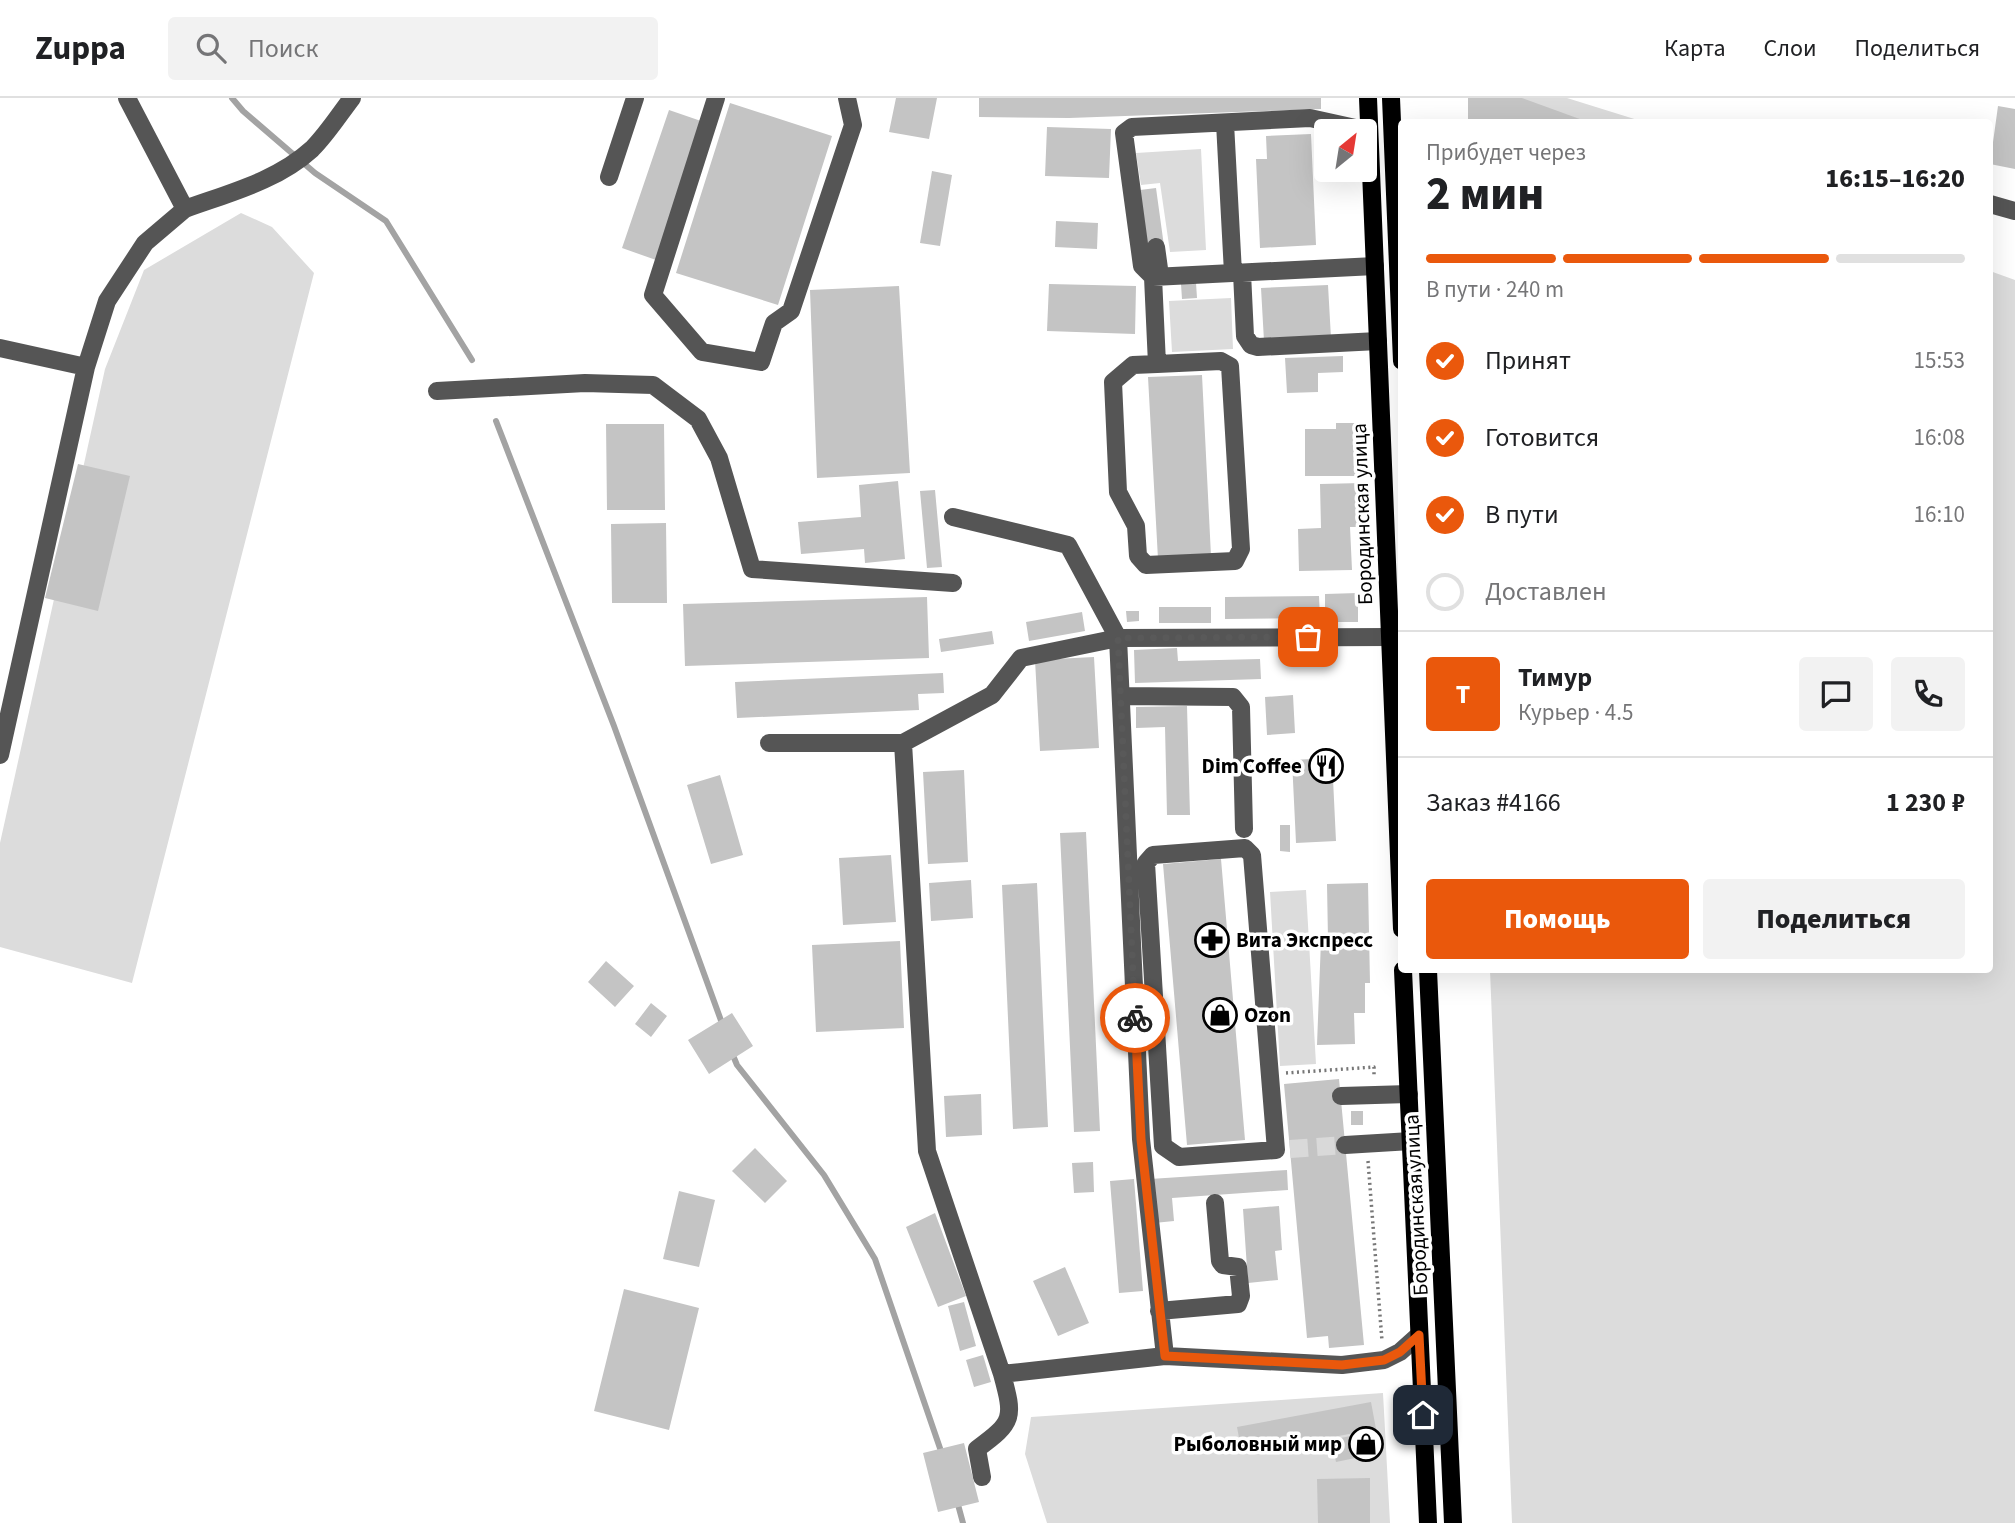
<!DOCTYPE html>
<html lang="ru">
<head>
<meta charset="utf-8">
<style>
	:root { --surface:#fff; --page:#f2f2f2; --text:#202124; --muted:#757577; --line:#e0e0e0; --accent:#ea580c }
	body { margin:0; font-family:"Source Sans 3",sans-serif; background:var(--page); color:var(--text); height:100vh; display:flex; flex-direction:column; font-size:26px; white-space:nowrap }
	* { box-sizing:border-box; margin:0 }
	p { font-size:23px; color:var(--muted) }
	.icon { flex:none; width:38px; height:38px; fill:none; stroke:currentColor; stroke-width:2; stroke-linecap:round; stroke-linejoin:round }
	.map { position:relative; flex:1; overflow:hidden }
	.panel { position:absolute; left:1398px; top:21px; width:595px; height:854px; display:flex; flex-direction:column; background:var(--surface); border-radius:7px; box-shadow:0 7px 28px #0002 }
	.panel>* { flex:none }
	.needle { width:46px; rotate:30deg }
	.fabs { position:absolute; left:1314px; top:21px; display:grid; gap:14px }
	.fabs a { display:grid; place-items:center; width:63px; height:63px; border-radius:7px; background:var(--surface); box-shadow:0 7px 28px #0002; font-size:35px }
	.pin { position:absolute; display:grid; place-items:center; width:60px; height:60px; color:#fff; margin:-30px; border-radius:14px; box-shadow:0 4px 10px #0006 }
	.courier { position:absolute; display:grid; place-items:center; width:70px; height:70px; margin:-35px; border:5px solid #ea580c; border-radius:50%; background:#fff; color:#222; box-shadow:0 2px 9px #0007 }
	.headline em { font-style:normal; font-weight:800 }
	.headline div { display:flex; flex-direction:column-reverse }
	.headline { display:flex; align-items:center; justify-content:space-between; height:119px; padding:0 28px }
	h1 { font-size:46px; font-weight:800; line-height:52px }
	.bar { display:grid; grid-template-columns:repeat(4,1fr); gap:10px 7px; align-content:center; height:84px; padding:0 28px }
	.bar i { height:9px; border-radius:5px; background:var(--line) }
	.bar .on { background:var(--accent) }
	.bar p { grid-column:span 4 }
	.line { display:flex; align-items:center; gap:18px; padding:0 28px; border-top:2px solid var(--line) }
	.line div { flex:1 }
	.round { display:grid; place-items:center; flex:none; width:74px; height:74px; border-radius:7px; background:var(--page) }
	ol { padding:0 28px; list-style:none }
	li { display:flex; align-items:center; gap:21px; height:77px }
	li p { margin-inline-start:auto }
	li .icon { padding:7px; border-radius:50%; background:var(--accent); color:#fff; stroke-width:4 }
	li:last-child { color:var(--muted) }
	li i { width:38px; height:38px; border:4px solid var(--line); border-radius:50% }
	.primary-button { display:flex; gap:14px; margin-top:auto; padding:14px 28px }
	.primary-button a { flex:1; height:80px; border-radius:7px; background:var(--accent); color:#fff; font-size:28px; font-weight:800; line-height:80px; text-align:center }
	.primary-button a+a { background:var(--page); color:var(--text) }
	header { display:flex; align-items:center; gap:42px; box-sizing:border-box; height:98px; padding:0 35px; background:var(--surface); border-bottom:2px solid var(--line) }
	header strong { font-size:33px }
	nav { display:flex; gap:38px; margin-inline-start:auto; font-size:24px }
	.search { width:490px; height:63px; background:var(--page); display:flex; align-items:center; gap:18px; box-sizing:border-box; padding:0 24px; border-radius:7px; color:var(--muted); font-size:26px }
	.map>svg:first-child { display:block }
	.green { fill:#dcdcdc }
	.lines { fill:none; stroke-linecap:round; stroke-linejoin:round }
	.stream { stroke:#a3a3a3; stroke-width:6 }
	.building { fill:#c4c4c4 }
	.minor-tunnel { stroke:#d9d9d9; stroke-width:18; stroke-dasharray:18 9; stroke-linecap:butt }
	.path { stroke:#777; stroke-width:3.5; stroke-dasharray:2 3.5; stroke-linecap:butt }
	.minor { stroke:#555; stroke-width:18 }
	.major { stroke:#000; stroke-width:18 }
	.done { stroke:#595959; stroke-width:7; stroke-dasharray:0 12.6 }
	.route { stroke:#ea580c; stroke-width:9 }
	.labels { text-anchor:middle; stroke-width:7; stroke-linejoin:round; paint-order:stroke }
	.street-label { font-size:21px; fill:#000; stroke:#fff }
	.poi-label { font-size:21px; font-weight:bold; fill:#000; stroke:#fff; text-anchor:end }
</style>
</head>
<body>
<header>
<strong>Zuppa</strong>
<div class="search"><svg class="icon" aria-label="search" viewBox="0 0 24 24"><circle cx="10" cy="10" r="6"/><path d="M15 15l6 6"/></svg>Поиск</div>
<nav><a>Карта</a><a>Слои</a><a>Поделиться</a></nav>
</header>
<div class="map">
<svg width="2015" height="1425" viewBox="0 0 2015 1425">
	<rect width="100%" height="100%" fill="#fff"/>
	<!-- green -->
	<path class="green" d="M1468,0H1567L1644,24H1468Z
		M1201,51L1206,152L1170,154L1160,85L1141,87L1136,55Z
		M241,115L272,129L314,175L132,885L0,849V745L105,271L144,172Z
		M1990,173L2015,182V1425H1512L1490,872H1990Z
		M1231,200L1233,251L1172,254L1169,203Z
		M1306,792L1316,966L1280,968L1270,794Z
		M1383,1295L1390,1425H1047L1025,1356L1031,1319Z"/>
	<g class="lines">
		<!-- stream -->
		<path class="stream" d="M232,0L243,13L315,75L386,123L472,262
			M496,323L614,628L723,928
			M732,955L737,967L824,1077L875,1161L942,1356
			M957,1403L963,1425"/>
	</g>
	<!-- building -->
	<path class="building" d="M896,0H937L929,41L889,34Z
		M979,0H1321V11L1069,20L979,19Z
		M1468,0H1522L1588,24H1468Z
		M730,5L832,38L778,207L676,175Z
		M1998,8L2015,11V71L1990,66Z
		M669,12L701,23L656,162L622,150Z
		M1047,29L1111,31L1109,80L1045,78Z
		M1311,36L1316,147L1260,150L1256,61H1267L1266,38Z
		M932,73L952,77L940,148L920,145Z
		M1156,90L1164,148L1148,150L1140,92Z
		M1056,123L1098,125L1097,151L1055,149Z
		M1196,185L1197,200L1182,201L1181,186Z
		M1049,186L1136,188L1135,236L1047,233Z
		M1328,187L1331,240L1264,243L1261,190Z
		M899,188L910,375L817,380L810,192Z
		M1343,258V274L1318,275V294L1287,295L1285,260Z
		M1202,277L1211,458L1158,461L1148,279Z
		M1336,325H1358V378H1305V331H1336Z
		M606,326H664L665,412H607Z
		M78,366L130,378L98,513L45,500Z
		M898,383L905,461L865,465L864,451L801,456L798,424L861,419L859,387Z
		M1362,385L1363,429H1350L1352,472L1299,473L1298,431L1321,430L1320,386Z
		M935,392L942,469L927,470L920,393Z
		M666,425L667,505H612L611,426Z
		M1358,495V524H1325V496Z
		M1319,498L1320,520L1225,521V499Z
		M927,499L929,560L685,568L683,506Z
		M1159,509H1211V525H1159Z
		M1126,513H1139V523L1127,524Z
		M1082,514L1085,533L1029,543L1026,524Z
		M992,533L994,546L941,554L939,541Z
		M1177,550L1178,563L1260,561L1261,581L1135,585L1134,552Z
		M1094,559L1099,650L1040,653L1035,562Z
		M943,575L944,595L918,596L919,612L737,620L735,584Z
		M1293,597L1295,635L1267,637L1265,599Z
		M1187,608L1190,717H1167L1165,629L1136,630V609Z
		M1332,660L1336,743L1296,745L1292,662Z
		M964,672L968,764L928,766L923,674Z
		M720,677L743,757L711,766L687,687Z
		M1280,727H1290V754L1280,753Z
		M1086,734L1100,1033L1074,1034L1060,735Z
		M891,757L896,824L843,827L839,760Z
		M1221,761L1245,1042L1187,1047L1163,766Z
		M971,782L973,820L931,823L929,785Z
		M1037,785L1048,1029L1013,1031L1002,787Z
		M1368,785L1370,885H1365V915H1354L1355,946L1317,947L1321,842H1328L1327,786Z
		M900,843L904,930L816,934L812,847Z
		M606,863L634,888L615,909L588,884Z
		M651,905L667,918L651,939L635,926Z
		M732,915L753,948L709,976L688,942Z
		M1339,981L1364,1247L1329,1250L1328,1238L1307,1240L1284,986Z
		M981,996L982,1037L946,1039L944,998Z
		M1351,1013H1363V1027H1351Z
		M755,1050L787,1083L765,1105L732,1073Z
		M1093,1064L1094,1094L1074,1095L1072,1065Z
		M1287,1072L1288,1092L1172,1100L1174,1123L1154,1125L1150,1081Z
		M1134,1081L1143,1193L1119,1195L1110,1083Z
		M679,1093L715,1102L699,1169L663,1161Z
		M1279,1108L1282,1152L1275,1153L1278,1182L1248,1185L1243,1111Z
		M935,1115L966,1198L938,1209L906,1129Z
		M1065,1169L1089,1225L1058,1238L1033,1183Z
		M624,1191L699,1210L669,1332L594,1313Z
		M964,1204L976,1248L960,1253L948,1208Z
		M983,1257L991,1284L974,1289L966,1262Z
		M1371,1304L1376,1331L1242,1356L1237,1329Z
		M1375,1333L1379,1355L1336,1364L1331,1342Z
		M964,1345L979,1404L938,1414L923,1355Z
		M1370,1380V1425H1318L1317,1381Z"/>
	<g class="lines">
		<!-- minor-tunnel -->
		<path class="minor-tunnel" d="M1290,1051L1345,1047"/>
		<!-- path -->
		<path class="path" d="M1286,975L1374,969V978
			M1368,1063L1382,1243"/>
		<!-- minor -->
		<path class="minor" d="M127,0L185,111
			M716,0L653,197L702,254L761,264L774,225L791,213L853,27L847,0
			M1225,25L1233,175
			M609,79L635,0
			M1990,106L2015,113
			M1156,149L1160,178
			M1242,175L1245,238L1251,247L1258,249L1378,243
			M1153,179L1375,168
			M0,250L86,269
			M1157,266L1221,263L1230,268L1241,451L1235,463L1146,467L1138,458L1136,428L1118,394L1113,284L1133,267L1157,266L1153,179L1142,168L1124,35L1132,29L1310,20L1369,33
			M437,293L585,285L653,287L698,321L719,360L752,471L953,485
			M1390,539L1118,540L1141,1041L1165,1258L1342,1267L1384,1262L1400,1254L1419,1237
			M1121,598L1233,599L1241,609L1244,731
			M769,645H903L992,597L1021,560L1118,540L1068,447L953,419
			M903,645L927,1053L1002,1276L1165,1258
			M0,657L86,269L107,203L145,145L185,111C229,95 277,83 312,51C327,36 339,17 352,0
			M1245,750L1252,757L1276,1052L1179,1059L1163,1048L1146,765L1153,757Z
			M1341,998L1409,996
			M1345,1047L1411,1043
			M1159,1213L1238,1206L1241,1198L1238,1169L1223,1167L1220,1163L1215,1105
			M982,1379L977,1351C1014,1324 1014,1320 1002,1276"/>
		<!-- major -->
		<path class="major" d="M1368,0L1402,831
			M1391,0L1402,263
			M1403,872L1428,1425
			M1428,872L1453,1425"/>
	</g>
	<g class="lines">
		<!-- done -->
		<path class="done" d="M1135,920L1118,540L1308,539"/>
		<!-- route -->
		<path class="route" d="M1135,920L1141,1041L1165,1258L1342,1267L1384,1262L1400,1254L1419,1237L1423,1317"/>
	</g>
	<!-- icons -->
	<defs>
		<g id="restaurant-ring" transform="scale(1.75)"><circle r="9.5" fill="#fff" stroke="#000" stroke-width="1.5"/><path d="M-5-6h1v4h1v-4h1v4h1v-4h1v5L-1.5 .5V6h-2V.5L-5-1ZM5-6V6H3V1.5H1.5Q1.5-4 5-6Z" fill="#000"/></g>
		<g id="pharmacy-ring" transform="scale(1.75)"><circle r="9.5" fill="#fff" stroke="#000" stroke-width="1.5"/><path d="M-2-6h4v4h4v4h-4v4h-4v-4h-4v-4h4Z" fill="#000"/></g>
		<g id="shop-ring" transform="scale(1.75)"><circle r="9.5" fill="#fff" stroke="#000" stroke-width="1.5"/><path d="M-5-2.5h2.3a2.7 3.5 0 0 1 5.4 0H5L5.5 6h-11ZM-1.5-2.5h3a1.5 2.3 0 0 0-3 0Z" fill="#000"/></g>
	</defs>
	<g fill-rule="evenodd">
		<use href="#restaurant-ring" x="1326" y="668"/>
		<use href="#pharmacy-ring" x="1212" y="842"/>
		<use href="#shop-ring" x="1220" y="917"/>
		<use href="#shop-ring" x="1366" y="1346"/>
	</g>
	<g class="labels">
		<!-- street labels -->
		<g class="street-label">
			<text transform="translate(1362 416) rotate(-92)" y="7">Бородинская улица</text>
			<text transform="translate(1416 1107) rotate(-93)" y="7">Бородинская улица</text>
		</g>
		<!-- poi labels -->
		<g class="poi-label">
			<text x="1302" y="675">Dim Coffee</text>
			<text x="1236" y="849" text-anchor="start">Вита Экспресс</text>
			<text x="1244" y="924" text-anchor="start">Ozon</text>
			<text x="1342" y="1353">Рыболовный мир</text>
		</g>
	</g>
</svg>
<div class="fabs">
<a><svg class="needle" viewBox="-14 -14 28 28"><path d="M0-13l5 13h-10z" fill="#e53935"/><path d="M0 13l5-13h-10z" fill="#757577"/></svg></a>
</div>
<div class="pin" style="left:1308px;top:539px;background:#ea580c"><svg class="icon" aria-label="bag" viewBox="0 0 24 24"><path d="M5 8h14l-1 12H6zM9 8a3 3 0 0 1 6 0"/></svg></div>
<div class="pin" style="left:1423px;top:1317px;background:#1f2937"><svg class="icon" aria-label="home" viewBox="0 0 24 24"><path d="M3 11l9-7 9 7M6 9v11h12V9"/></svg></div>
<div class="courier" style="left:1135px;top:920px"><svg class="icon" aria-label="bike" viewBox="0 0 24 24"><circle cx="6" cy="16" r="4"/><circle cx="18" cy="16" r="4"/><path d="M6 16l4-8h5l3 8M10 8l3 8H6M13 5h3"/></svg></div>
<section class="panel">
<div class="headline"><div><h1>2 мин</h1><p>Прибудет через</p></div><em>16:15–16:20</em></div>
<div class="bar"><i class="on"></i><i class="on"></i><i class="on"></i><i></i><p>В пути · 240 m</p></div>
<ol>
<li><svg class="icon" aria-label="check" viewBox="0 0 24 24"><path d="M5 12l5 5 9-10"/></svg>Принят<p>15:53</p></li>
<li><svg class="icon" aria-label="check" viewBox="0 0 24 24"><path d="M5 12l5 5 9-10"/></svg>Готовится<p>16:08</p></li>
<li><svg class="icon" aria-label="check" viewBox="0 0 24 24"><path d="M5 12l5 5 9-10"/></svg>В пути<p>16:10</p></li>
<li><i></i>Доставлен</li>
</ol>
<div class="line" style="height:126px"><b class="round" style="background:var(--accent);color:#fff">Т</b><div><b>Тимур</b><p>Курьер · 4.5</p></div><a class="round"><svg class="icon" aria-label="chat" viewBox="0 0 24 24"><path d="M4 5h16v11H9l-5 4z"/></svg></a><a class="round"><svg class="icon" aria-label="phone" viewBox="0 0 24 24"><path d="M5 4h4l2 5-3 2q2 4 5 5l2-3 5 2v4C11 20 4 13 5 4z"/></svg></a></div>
<div class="line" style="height:91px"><div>Заказ #4166</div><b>1 230 ₽</b></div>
<div class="primary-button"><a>Помощь</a><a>Поделиться</a></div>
</section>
</div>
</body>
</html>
